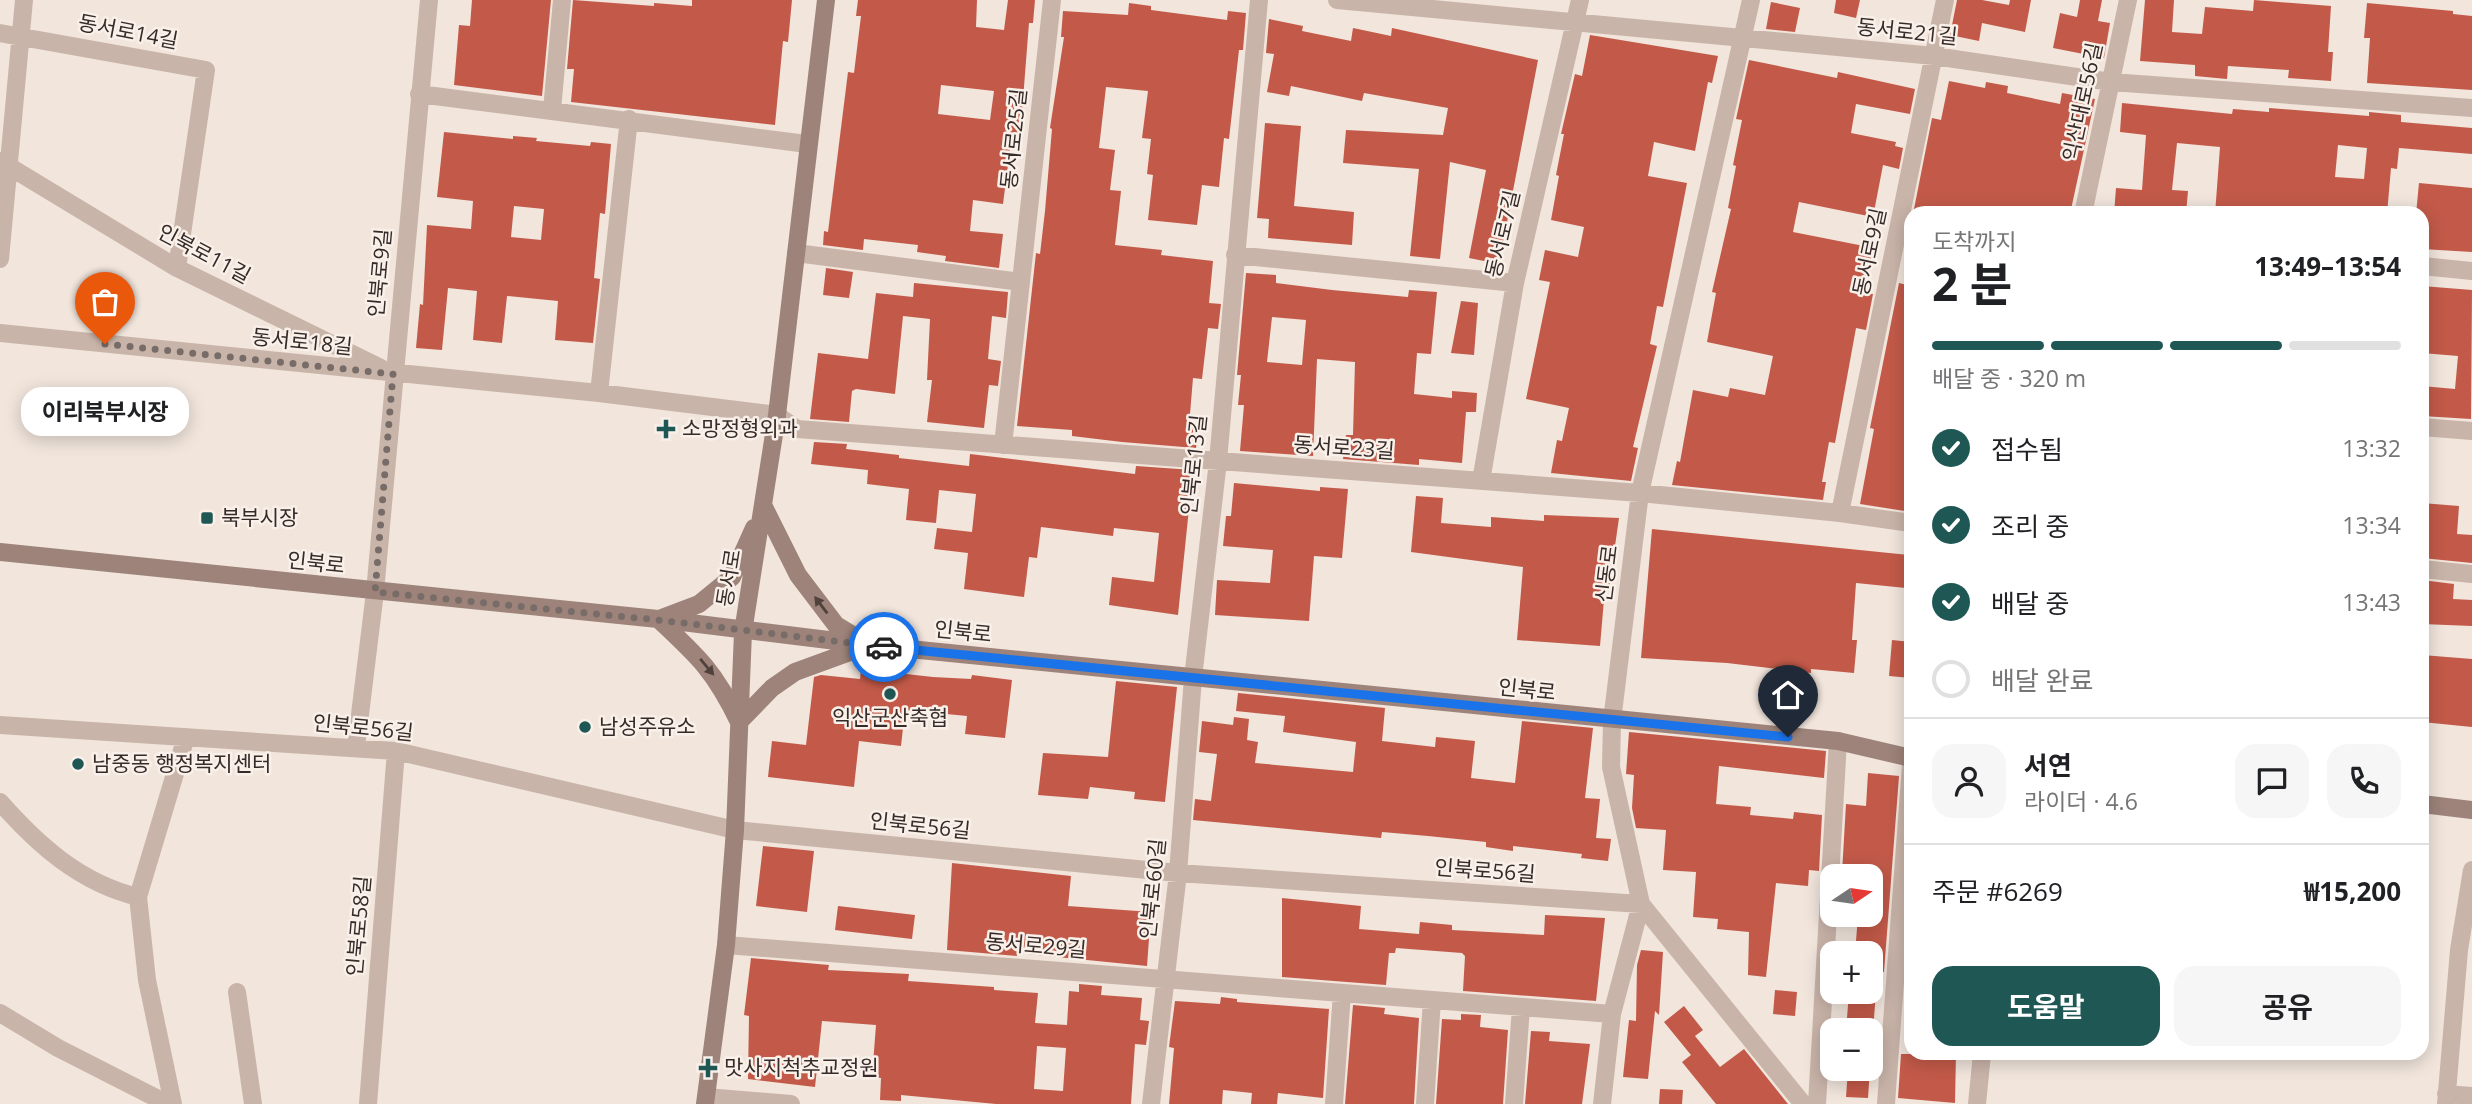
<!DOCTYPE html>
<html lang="ko">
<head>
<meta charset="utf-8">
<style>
	:root { --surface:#fff; --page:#f6f6f6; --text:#202124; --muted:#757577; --line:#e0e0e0; --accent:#1f5755 }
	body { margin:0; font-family:"Open Sans","Noto Sans KR",sans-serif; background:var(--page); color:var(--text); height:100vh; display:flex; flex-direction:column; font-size:26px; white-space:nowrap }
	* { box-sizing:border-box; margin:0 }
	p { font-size:23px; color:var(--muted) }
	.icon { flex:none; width:38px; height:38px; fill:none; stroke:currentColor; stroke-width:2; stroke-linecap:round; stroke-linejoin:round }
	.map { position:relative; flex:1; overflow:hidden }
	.details { position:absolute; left:1904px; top:206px; width:525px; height:854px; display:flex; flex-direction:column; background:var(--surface); border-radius:21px; box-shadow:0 4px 18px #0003 }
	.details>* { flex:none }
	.needle { width:46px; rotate:77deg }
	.fabs { position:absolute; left:1820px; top:864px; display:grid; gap:14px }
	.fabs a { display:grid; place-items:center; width:63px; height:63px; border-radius:14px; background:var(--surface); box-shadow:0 4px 18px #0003; font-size:35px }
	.pin { position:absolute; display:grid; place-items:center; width:60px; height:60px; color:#fff; margin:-72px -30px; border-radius:50% 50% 50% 0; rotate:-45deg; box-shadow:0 0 7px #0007 }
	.pin .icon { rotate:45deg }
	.courier { position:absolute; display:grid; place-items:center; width:70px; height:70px; margin:-35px; border:5px solid #1a73e8; border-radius:50%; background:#fff; color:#222; box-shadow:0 2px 9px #0007 }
	.bubble { position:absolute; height:49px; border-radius:21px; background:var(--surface); box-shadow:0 4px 18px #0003; font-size:23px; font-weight:700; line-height:49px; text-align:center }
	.summary em { font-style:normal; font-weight:700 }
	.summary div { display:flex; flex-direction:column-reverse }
	.summary { display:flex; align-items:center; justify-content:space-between; height:119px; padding:0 28px }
	h1 { font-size:46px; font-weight:700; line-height:52px }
	.bar { display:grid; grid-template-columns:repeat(4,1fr); gap:10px 7px; align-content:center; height:84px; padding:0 28px }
	.bar i { height:9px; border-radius:5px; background:var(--line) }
	.bar .selected { background:var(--accent) }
	.bar p { grid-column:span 4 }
	.line { display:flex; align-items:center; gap:18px; padding:0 28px; border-top:2px solid var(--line) }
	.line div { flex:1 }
	.round { display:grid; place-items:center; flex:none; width:74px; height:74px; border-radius:21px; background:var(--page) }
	ol { padding:0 28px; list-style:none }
	li { display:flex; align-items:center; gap:21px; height:77px }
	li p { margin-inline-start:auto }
	li .icon { padding:7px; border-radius:50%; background:var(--accent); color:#fff; stroke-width:4 }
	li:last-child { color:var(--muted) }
	li i { width:38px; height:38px; border:4px solid var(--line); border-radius:50% }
	.primary-button { display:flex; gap:14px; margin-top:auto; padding:14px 28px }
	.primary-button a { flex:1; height:80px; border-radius:21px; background:var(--accent); color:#fff; font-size:28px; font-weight:700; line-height:80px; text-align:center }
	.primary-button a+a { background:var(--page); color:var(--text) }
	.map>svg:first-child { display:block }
	.building { fill:#c35a49; fill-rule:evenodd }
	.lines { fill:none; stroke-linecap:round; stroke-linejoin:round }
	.street { stroke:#c9b4a9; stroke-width:18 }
	.secondary { stroke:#9d837a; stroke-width:18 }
	.oneway { fill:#50413c }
	.done { stroke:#776c67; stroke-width:7; stroke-dasharray:0 12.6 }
	.route { stroke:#1a73e8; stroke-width:9 }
	.poi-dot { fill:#1f5755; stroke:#f9f0e9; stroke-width:2.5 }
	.labels { text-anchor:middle; stroke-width:5; stroke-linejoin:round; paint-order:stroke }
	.street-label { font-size:21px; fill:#362b28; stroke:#f9f0e9 }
	.poi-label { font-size:21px; fill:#362b28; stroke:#f9f0e9; text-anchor:start }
</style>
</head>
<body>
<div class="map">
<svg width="2472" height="1104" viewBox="0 0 2472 1104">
	<rect width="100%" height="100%" fill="#f1e5dc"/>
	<!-- building -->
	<path class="building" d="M472,0H551L542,96L454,85L459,25L470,26Z
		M573,0L654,6V3L692,6V0H792L788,42L783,41L775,125L571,102L574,69H567Z
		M858,0H977L976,27L1004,30L1008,0H1035L1033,23H1029L1019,150L1010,149L1003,204L973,200L970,231L1003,234L999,268L945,261L946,256L917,252L918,245L864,239L863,250L823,245L824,231L828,232L848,72L854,73L861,16H856ZM941,85L994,91L990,120L938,114Z
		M1836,0H1860L1856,18L1834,13Z
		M1957,0H1982L2009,5L2010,0H2031L2025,32L1982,23L1979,41L1950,35Z
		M2080,0H2102L2098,21L2110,23L2104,58L2053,48L2060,13L2077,17Z
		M2145,0H2174L2172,32L2202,34L2205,7L2253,11L2254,0L2331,6L2328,52H2333L2331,81L2288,78L2289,70L2228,66L2227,79L2195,76V65L2140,61Z
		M1771,2L1800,8L1795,32L1766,29Z
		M1129,3L1151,6V10L1227,20L1228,11L1246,13L1243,50H1239L1229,139L1224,138L1219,187L1202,185L1197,225L1148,220L1153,175L1147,174L1151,139L1142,138L1148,91L1106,87L1099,148L1115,150L1110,190L1121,191L1115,245L1162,250L1161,255L1213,261L1209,303L1221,304L1218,329L1208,328L1202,379L1193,378L1189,426L1198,427L1196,448L1122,442L1072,436V430L1017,426L1036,253L1040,254L1045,211L1052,129L1050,128L1064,37H1061L1063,11L1128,15Z
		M2367,3L2453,11V14L2472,16V90L2367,83L2370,38H2364Z
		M1269,19L1303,26L1302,31L1351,41L1353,28L1391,36L1392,28L1538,60L1499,264L1469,258L1486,170L1450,162L1440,259L1410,256L1419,169L1343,163L1346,130L1443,135L1448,108L1364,93L1362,101L1291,86L1289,96L1267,92L1274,54L1266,53Z
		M1590,35L1718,56L1712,83L1708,82L1695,151L1654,142L1648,176L1687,183L1663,307L1657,306L1650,344L1657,346L1633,447L1638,448L1631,481L1551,473L1557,440L1562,441L1569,408L1526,399L1550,282L1539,280L1545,250L1578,257L1584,227L1551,220L1559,176L1556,175L1564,134H1561L1575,74L1582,76Z
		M1749,60L1837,78L1838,72L1915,89L1910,114L1856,104L1851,133L1896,142L1895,146L1903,148L1899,169L1883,165L1873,217L1799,202L1793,232L1874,248L1865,293L1873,294L1866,330L1856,328L1835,443L1829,442L1822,482H1826L1823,500L1672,485L1677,461L1680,462L1693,390L1728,397L1730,388L1765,395L1773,356L1707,342L1716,293L1712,292L1731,209L1728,208L1736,166L1733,165L1742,120L1736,119Z
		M1949,81L1985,88L1986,82L2008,86L2007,93L2060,104L2062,93L2095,99L2070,214H1913L1932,118L1941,120Z
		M2122,103L2232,114L2233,109L2269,112V108L2369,116V112L2401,115V122L2472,128V154L2399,148L2397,169L2391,168L2387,214H2215L2220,147L2177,143L2172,190L2188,191L2186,214H2114L2116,188L2142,190L2146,135L2120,132ZM2338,145L2367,148L2364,179L2335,177Z
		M1265,123L1301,126L1294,206L1354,212L1352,245L1268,238L1269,219L1257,218Z
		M444,132L513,139V136L537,138L536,141L590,146L591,142L611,144L605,214L600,213L594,278L600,279L593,343L555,340L558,301L507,296L502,343L473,340L477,291L448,288L442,350L416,348L420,304L423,305L427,225L471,229L473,201L437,197ZM514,206L544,209L541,240L511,237Z
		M2419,183L2472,188V252L2422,249V214H2416Z
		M826,268L853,272L849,298L823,295Z
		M1246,273L1276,275V283L1332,290L1408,297L1409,290L1437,292L1431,354L1417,353L1414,394L1452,398V391L1477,393L1476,412H1466L1462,463L1419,459V465L1343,459L1346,435H1353L1355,362L1317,359L1313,456L1240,451L1244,405H1238L1241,375H1237ZM1272,317L1306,320L1302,365L1267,362Z
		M914,283L1008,292L1006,318L992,316L988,359L1001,361L998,386L989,385L984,428L927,422L932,380H927L930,319L903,316L895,394L856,389L852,391L849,422L810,419L818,353L868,359L876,293L913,297Z
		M1899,283L1911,286V512L1860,504L1874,429L1870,428Z
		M2422,286L2472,290L2471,419L2422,416V386L2455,389L2458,356L2422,353Z
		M1461,301L1478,303L1474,355L1451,353Z
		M814,442L847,444L846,449L899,455V458L969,466L970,454L1135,474L1136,466L1193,470L1178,615L1109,605L1112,577L1154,582L1159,533L1114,528L1113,536L1041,527L1037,558L1029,557L1024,597L964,589L968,553L934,549L937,528L972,532L976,494L939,490L936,523L906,520L909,489L867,484L868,470L811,464Z
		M1234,483L1320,491V487L1348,489L1342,558L1314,556L1309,621L1215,615L1217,580L1270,583L1273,550L1223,546L1226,516H1231Z
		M1416,496L1443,498L1441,523L1491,527V517L1544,521V515L1619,518L1609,588H1605L1600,646L1517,640L1523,567L1411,552Z
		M2422,503L2459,506L2457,534L2472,535V563L2422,558Z
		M1652,529L1909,555L1906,588L1856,583L1852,640H1857L1854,673L1811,669V673L1727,663L1641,658Z
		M2422,580L2454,584L2453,599L2472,600V626L2422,624Z
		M1892,640L1911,642V678L1889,676Z
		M2422,655L2472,659V727L2422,722Z
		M861,669L933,677L971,679L972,675L1012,680L1005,738L965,734L967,716L905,710L901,746L859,741L854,787L768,777L772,741L806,745L814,677L821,675L860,679Z
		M1116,681L1177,687L1165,802L1134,799L1135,792L1090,787L1088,799L1038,795L1043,753L1108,757Z
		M1238,693L1385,708L1382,741L1435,747L1436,737L1475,741L1471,778L1515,783L1522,721L1593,728L1585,798L1600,799L1596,838L1611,839L1608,861L1581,858L1582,854L1513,846V851L1486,847V842L1428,836L1382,832L1381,838L1193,820L1195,799L1211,801L1217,754L1199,752L1202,721L1233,725L1234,717L1249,719L1247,740L1258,742L1255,763L1353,772L1356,742L1283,732L1285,716L1236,711Z
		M1629,732L1826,751L1824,778L1719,766L1716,804L1751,807L1750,815L1793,819L1794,812L1822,815L1819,871L1809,870L1808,886L1776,883L1766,977L1748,975L1749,932L1717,929L1718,919L1693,917L1696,872L1663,870L1666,830L1636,828L1632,808L1634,775L1626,774Z
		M1868,773L1899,776L1884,972L1871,970V954H1855L1858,915H1871V877L1842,873L1846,804L1866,806Z
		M763,846L814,851L807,912L756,906Z
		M952,863L1071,876L1068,906L1151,912L1147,966L1017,953V956L947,950Z
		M1282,898L1361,906L1359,929L1419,934L1420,922L1452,925V930L1544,935L1545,915L1605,918L1596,1001L1463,991L1465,956L1462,953L1396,948L1395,953H1389L1386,985L1282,977Z
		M838,906L915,915L912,939L835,930Z
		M1641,950L1663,952L1659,1015L1655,1011L1648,1079L1623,1077L1629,1020L1636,1021L1637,965Z
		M751,958L829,965L828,970L909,974L908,981L994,987V990L1038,993L1035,1023L1067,1025L1069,991L1079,992V984L1102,986L1101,995L1142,998L1140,1020L1149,1021L1146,1045L1135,1044L1131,1104H996L901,1095V1101L880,1100L881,1078L872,1077L876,1025L822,1021L815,1087L748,1079L749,1016L744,1015ZM1037,1046L1066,1048L1063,1091L1034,1089Z
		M1775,990L1797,992L1795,1016L1773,1014Z
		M1849,992H1876L1873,1031H1846Z
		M1221,997L1237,999V1002L1329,1009L1323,1098L1278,1093L1277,1104H1251L1252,1093L1223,1090L1222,1104H1169L1174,1048L1169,1047L1175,1001L1220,1004Z
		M1353,1005L1385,1008L1384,1014L1419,1018L1414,1104H1345Z
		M1684,1006L1703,1030L1695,1036L1720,1067L1744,1049L1788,1104H1716L1682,1062L1691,1055L1664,1022Z
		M1461,1014L1481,1015L1480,1027L1508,1030L1503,1104H1436L1442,1019L1461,1020Z
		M1531,1031L1550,1032L1549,1041L1590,1044L1582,1104H1525Z
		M1901,1054H1956L1955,1103L1898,1098Z
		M1848,1069H1870L1868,1098L1846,1097Z
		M1660,1089L1683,1090L1682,1104H1659Z"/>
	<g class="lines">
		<!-- street -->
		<path class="street" d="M1337,0L1934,56L2111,82L2472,108
			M1751,0L1640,493L1612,721L1611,767L1641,904L1803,1104
			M0,33L206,70L177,268
			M419,94L807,144
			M552,110L562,0
			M0,161L177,268L381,368
			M2083,214L2128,0
			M796,253L1021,282
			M1235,255L1515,283
			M0,259L24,0
			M2422,266L2472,271
			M0,333L599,393L777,415L797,429L1640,493L1840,513L1911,523
			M599,393L629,119
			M2422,427L2472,431
			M1003,445L1052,0
			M1481,481L1515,283L1580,0
			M1840,513L1945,0
			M2422,569L2472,574
			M0,725L396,751L735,830L1178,873L1641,904L1612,1014L1602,1104
			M356,747L375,592L429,0
			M0,802C38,845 80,883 138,897
			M726,945L1612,1014
			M237,992L253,1104
			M0,1013L58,1048L168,1104
			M2446,1094L2472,1096
			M706,1097L791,1104
			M173,1104L147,980L138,897L186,737
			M368,1104L396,751
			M1151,1104L1178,873L1193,678L1218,461L1259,0
			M1334,1104L1342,993
			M1425,1104L1432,1000
			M1514,1104L1521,1007
			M1817,1104L1838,741
			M1886,1104L1911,765
			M1977,1104L1982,1054
			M2446,1104L2459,950L2472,870"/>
		<!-- secondary -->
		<path class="secondary" d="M0,552L658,619L869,645L1838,741L1911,758
			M662,618L699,604L732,577L754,528
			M658,619C699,657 715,672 739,722L772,688L795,672L869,645L836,625L798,575L764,507
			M2422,804L2472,810
			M705,1104L726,945L735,830L743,632L777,415L826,0"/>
	</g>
	<!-- one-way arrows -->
	<defs><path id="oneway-solid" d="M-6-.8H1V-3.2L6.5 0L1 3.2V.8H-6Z" transform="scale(1.75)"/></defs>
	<g class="oneway">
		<use href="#oneway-solid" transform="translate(821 605) rotate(-127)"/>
		<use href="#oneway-solid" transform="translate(707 667) rotate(50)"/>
	</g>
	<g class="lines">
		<!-- done -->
		<path class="done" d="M105,344L393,374L375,592L658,620L884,647"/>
		<!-- route -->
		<path class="route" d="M884,647L1788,737"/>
	</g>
	<!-- markers -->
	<g class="poi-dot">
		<path d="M662.5 418.5h7v7h7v7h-7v7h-7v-7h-7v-7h7z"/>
		<rect x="200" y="511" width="14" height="14" rx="3.5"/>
		<circle cx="890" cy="694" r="7"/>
		<circle cx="585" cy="727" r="7"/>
		<circle cx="78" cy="764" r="7"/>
		<path d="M704.5 1057.5h7v7h7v7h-7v7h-7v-7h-7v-7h7z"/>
	</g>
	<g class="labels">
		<!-- street labels -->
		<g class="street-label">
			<text transform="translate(128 32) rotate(11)" y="7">동서로14길</text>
			<text transform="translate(1907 32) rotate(6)" y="7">동서로21길</text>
			<text transform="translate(2083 102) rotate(-78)" y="7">익산대로56길</text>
			<text transform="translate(1014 139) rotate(-84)" y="7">동서로25길</text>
			<text transform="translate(1503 234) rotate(-77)" y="7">동서로7길</text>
			<text transform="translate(1870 252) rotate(-78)" y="7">동서로9길</text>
			<text transform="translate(204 254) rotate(28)" y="7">인북로11길</text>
			<text transform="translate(380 273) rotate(-85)" y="7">인북로9길</text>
			<text transform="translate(302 342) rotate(6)" y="7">동서로18길</text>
			<text transform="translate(1344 448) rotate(4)" y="7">동서로23길</text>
			<text transform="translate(1194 465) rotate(-84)" y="7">인북로13길</text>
			<text transform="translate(316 563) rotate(6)" y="7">인북로</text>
			<text transform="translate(1607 574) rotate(-83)" y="7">신동로</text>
			<text transform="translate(729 578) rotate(-81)" y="7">동서로</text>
			<text transform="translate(963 632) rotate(6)" y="7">인북로</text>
			<text transform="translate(1527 690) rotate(6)" y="7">인북로</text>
			<text transform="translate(363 728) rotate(6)" y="7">인북로56길</text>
			<text transform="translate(920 826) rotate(6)" y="7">인북로56길</text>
			<text transform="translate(1485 871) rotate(4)" y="7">인북로56길</text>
			<text transform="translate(1153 889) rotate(-84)" y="7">인북로60길</text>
			<text transform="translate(359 926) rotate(-85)" y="7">인북로58길</text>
			<text transform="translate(1036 946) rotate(5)" y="7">동서로29길</text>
		</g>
		<!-- poi labels -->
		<g class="poi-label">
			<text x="682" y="436">소망정형외과</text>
			<text x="221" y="525">북부시장</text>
			<text x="890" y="725" text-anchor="middle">익산군산축협</text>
			<text x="599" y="734">남성주유소</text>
			<text x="92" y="771">남중동 행정복지센터</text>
			<text x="724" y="1075">맛사지척추교정원</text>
		</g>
	</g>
</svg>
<div class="fabs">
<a><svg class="needle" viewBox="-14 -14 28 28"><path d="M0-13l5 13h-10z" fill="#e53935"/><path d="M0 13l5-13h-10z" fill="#757577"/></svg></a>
<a>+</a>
<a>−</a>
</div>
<div class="pin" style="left:105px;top:344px;background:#ea580c"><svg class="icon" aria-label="bag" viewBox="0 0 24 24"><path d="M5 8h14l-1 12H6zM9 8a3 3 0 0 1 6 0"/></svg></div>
<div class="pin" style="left:1788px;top:737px;background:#1f2937"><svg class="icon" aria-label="home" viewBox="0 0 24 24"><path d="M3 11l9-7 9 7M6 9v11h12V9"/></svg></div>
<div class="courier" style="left:884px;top:647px"><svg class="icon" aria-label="car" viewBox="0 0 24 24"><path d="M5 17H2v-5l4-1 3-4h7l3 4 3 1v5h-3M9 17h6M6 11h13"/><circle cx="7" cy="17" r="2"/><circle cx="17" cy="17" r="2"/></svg></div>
<div class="bubble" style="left:21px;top:387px;width:168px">이리북부시장</div>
<section class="details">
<div class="summary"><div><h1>2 분</h1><p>도착까지</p></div><em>13:49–13:54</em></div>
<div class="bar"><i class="selected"></i><i class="selected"></i><i class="selected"></i><i></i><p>배달 중 · 320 m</p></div>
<ol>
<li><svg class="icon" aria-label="check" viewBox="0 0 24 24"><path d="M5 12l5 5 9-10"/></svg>접수됨<p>13:32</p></li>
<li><svg class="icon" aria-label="check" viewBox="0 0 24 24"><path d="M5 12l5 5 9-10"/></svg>조리 중<p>13:34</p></li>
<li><svg class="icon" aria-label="check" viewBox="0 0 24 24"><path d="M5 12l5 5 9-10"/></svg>배달 중<p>13:43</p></li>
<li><i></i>배달 완료</li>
</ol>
<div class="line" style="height:126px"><a class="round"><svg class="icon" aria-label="person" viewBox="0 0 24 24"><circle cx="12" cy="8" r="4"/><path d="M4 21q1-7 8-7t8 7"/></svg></a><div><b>서연</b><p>라이더 · 4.6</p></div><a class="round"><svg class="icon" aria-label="chat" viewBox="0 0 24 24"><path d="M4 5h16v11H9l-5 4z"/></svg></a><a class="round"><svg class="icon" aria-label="phone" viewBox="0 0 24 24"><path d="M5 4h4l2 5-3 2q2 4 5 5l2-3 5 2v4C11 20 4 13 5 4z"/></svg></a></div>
<div class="line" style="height:91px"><div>주문 #6269</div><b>₩15,200</b></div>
<div class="primary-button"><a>도움말</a><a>공유</a></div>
</section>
</div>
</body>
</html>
